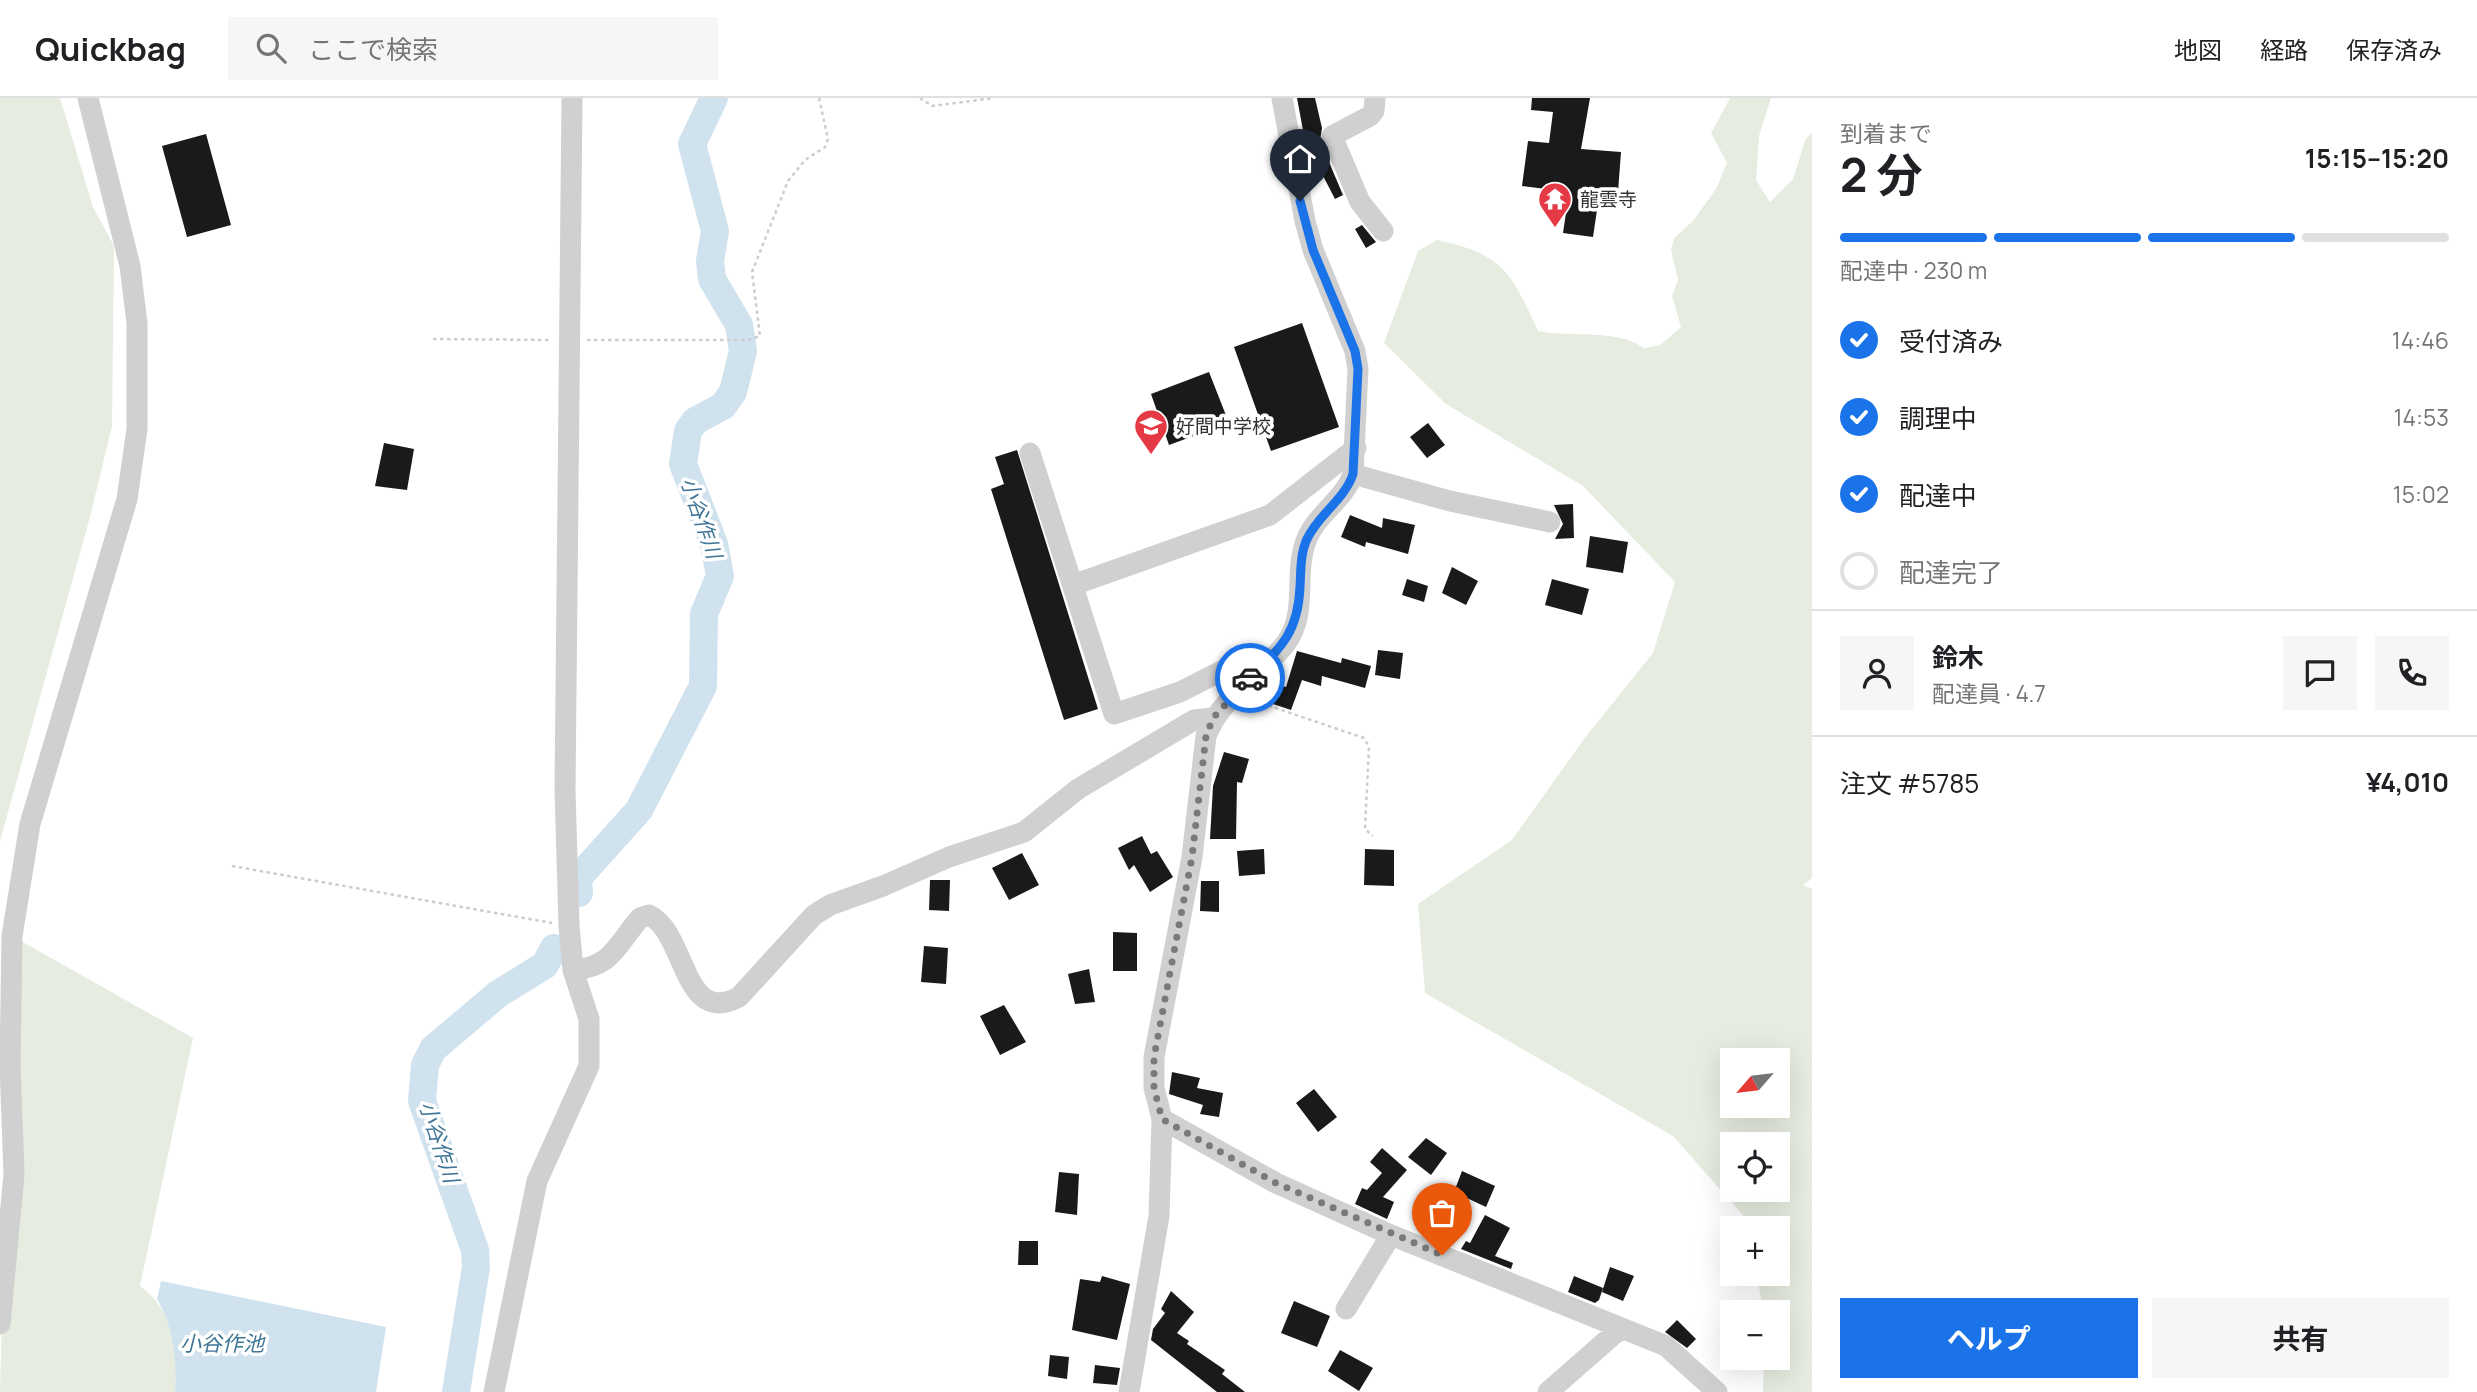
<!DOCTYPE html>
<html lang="ja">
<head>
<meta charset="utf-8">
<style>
	:root { --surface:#fff; --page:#f6f6f6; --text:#202124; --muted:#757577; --line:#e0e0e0; --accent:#1a73e8 }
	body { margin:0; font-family:Manrope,"Noto Sans JP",sans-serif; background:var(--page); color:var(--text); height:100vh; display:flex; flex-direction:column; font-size:26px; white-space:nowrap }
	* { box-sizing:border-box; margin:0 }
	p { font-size:23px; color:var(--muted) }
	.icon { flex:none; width:38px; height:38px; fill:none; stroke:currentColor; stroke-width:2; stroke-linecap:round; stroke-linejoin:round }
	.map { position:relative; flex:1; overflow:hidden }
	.sheet { display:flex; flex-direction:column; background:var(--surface); width:665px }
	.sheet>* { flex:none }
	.needle { width:46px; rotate:242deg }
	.tools { position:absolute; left:1720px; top:950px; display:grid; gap:14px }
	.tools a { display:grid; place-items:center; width:70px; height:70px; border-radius:0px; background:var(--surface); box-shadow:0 7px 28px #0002; font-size:35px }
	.pin { position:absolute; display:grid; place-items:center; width:60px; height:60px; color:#fff; margin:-72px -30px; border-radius:50% 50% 50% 0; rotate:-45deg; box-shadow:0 0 7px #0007 }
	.pin .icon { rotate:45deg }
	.courier { position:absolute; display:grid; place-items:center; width:70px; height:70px; margin:-35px; border:5px solid #1a73e8; border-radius:50%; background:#fff; color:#222; box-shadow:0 2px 9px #0007 }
	.summary em { font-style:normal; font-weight:700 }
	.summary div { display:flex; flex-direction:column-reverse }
	.summary { display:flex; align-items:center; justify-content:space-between; height:119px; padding:0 28px }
	h1 { font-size:46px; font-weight:700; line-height:52px }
	.bar { display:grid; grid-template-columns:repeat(4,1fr); gap:10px 7px; align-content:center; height:84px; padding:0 28px }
	.bar i { height:9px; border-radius:5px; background:var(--line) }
	.bar .active { background:var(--accent) }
	.bar p { grid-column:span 4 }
	.line { display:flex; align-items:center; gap:18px; padding:0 28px; border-top:2px solid var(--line) }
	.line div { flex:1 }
	.round { display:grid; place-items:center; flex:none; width:74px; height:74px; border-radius:0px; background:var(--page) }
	ol { padding:0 28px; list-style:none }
	li { display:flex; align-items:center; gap:21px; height:77px }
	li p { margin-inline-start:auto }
	li .icon { padding:7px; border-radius:50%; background:var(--accent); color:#fff; stroke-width:4 }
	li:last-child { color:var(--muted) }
	li i { width:38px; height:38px; border:4px solid var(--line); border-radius:50% }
	.primary-button { display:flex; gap:14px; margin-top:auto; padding:14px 28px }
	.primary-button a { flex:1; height:80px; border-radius:0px; background:var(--accent); color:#fff; font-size:28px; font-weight:700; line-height:80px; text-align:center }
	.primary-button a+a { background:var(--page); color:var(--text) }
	header { display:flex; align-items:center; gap:42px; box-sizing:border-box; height:98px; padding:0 35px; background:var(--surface); border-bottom:2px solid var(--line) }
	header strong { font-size:33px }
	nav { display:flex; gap:38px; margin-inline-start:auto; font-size:24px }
	.search { width:490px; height:63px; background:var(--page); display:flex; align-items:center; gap:18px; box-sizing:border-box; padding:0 24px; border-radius:0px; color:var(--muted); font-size:26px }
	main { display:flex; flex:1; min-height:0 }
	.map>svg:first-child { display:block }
	.green { fill:#e6ecdf; fill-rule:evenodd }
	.water { fill:#cfe2ee }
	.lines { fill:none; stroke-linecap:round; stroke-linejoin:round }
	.river { stroke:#cfe2ee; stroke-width:28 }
	.building { fill:#1a1a1a }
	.path { stroke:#cdcdcd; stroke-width:2.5; stroke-dasharray:3.5 3.5; stroke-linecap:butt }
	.minor { stroke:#d0d0d0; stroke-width:21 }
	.done { stroke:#7a7a7a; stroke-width:7; stroke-dasharray:0 12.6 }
	.route { stroke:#1a73e8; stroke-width:9 }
	.labels { text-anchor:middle; stroke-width:7; stroke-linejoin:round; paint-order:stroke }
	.poi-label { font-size:19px; fill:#333; stroke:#fff; text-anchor:start }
	.water-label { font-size:21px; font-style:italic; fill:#3f7597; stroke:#fff }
</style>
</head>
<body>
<header>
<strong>Quickbag</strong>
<div class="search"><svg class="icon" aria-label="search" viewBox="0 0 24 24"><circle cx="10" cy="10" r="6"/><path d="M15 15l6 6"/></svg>ここで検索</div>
<nav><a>地図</a><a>経路</a><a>保存済み</a></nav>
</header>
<main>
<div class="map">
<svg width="1812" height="1294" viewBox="0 0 1812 1294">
	<rect width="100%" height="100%" fill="#fff"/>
	<!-- green -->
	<path class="green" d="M0,0H60L93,109L114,148L112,328L90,419L0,743Z
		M1730,0H1771L1759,38L1756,82L1770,104L1793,81L1806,40L1812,35V780L1803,787L1812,791V1294H1763L1764,1260H1778V1214H1763L1757,1176H1778V1130H1750L1749,1124L1673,1038L1425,895L1418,806L1512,742L1584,641L1653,555L1675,484L1583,388L1446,306L1384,245L1418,153L1437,142C1503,156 1511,174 1538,233C1573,240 1614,230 1644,250L1660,247L1681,229L1672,198L1678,182L1671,152L1674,140L1693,123L1716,91L1727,65L1711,35ZM1778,962V1008H1732V962ZM1778,1046V1092H1732V1046Z
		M12,838L193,940L140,1188C176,1215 178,1251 175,1294H0Z"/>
	<!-- water -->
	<path class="water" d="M161,1183L386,1229L376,1294H175C177,1262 174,1229 157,1201Z"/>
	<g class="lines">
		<!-- river -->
		<path class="river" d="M579,795L578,780L639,712L703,588L704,516L720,478L714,446L683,366L688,333L695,323L723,308L733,294L743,253L739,227L712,181L710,163L715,133L692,46L714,0
			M456,1294L476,1169L475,1152L422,1003L425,967L433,951L498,896L545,867L554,850"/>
	</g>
	<!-- building -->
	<path class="building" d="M1297,0H1315L1322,30L1320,43L1343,97L1335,101L1305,43Z
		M1532,0H1590L1581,51L1621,54L1618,94L1600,92L1593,139L1563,135L1569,94L1522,88L1528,43L1549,45L1553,14L1531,12Z
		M206,36L231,127L187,139L162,48Z
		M1362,127L1376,144L1366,150L1355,131Z
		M1302,225L1339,329L1271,353L1234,249Z
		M1209,274L1229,325L1169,347L1151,296Z
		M1428,325L1445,347L1427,360L1410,339Z
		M384,345L414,351L407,392L375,388Z
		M1017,352L1098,611L1064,622L991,391L1004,386L995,359Z
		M1573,406L1574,440L1555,441L1563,426L1554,407Z
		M1350,417L1382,430L1383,420L1415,427L1408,456L1366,444L1365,449L1341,439Z
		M1590,438L1628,444L1623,475L1586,469Z
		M1452,469L1478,483L1466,507L1442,495Z
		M1407,481L1428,488L1424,504L1402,497Z
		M1552,481L1589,491L1582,517L1545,507Z
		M1378,552L1403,555L1400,581L1375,577Z
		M1297,553L1341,565L1342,560L1371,568L1365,590L1322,578L1321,588L1302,582L1291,612L1261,602L1268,583L1286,589Z
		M1224,654L1249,661L1242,685L1237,684L1236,741H1210L1213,688Z
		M1142,738L1151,756L1157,753L1173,779L1150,794L1134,767L1129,772L1118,750Z
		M1264,751L1265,776L1239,778L1237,753Z
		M1365,751L1394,752V788L1364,787Z
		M1022,755L1039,787L1009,802L992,770Z
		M930,782H950L949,813L929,812Z
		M1201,783H1219V814L1200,813Z
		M1113,834L1137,835V873H1113Z
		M924,848L948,850L946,886L921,884Z
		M1089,871L1095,904L1075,906L1068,876Z
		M1004,907L1026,944L1000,957L980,918Z
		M1172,974L1200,980L1197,990L1223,995L1219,1019L1200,1016L1203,1007L1169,996Z
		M1314,991L1337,1019L1318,1034L1296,1005Z
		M1426,1040L1447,1055L1431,1077L1408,1059Z
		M1382,1050L1407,1072L1383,1099L1394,1104L1387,1121L1355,1106L1362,1090L1367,1092L1382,1075L1370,1064Z
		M1462,1073L1495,1088L1486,1109L1454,1094Z
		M1059,1074L1079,1076L1077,1117L1055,1114Z
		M1485,1117L1510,1130L1495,1158L1513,1165L1511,1171L1461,1151L1466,1143L1470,1145Z
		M1019,1143H1038V1167H1018Z
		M1610,1169L1634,1178L1623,1203L1602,1194Z
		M1102,1178L1130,1186L1117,1242L1072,1232L1080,1181L1100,1184Z
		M1574,1178L1603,1190L1599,1202L1595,1205L1568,1194Z
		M1171,1193L1194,1214L1177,1235L1189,1243L1187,1246L1225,1272L1222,1276L1245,1294H1217L1151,1242L1153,1231L1165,1215L1161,1211Z
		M1294,1203L1330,1218L1317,1249L1281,1235Z
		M1677,1222L1696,1241L1687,1250L1665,1234Z
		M1340,1252L1373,1270L1359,1293L1328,1273Z
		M1050,1257L1069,1259L1067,1281L1048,1278Z
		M1095,1267L1120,1270L1117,1287L1093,1285Z"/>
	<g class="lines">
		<!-- path -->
		<path class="path" d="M920,0L932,8L994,0
			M433,241L552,242
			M587,242H748L760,238L752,174L788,83L805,62L825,49L828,41L819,0
			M1255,603L1364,640L1369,649L1365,731L1373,738
			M232,768L552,825"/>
		<!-- minor -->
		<path class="minor" d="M1375,0L1374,13L1370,18L1332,38L1360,104L1383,133
			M1030,355L1114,616L1180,594L1231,568L1252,577
			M1353,376L1450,403L1550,424
			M1073,487L1270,417L1356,350
			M573,872C613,869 617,846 640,820L649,817C687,835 682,929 739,899L814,817L830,807L883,788L949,759L1024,734L1078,691L1194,622L1213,620
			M1162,1021L1276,1085L1391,1137L1666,1248L1717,1294
			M1346,1211L1391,1137
			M0,1226L14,1076L10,968L12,838L30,726L127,401L137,331V225L130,168L88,0
			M494,1294L537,1083L589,968V921L573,872L569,828L565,692L572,0
			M1129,1294L1159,1118L1162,1021L1154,990V959L1192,759L1206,638C1222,597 1260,579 1286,545C1308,515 1294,478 1305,446C1313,418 1344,403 1353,376L1358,271L1355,253L1313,152L1305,123L1282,0
			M1548,1294L1621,1230"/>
	</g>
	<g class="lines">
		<!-- done -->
		<path class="done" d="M1250,580L1213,620L1206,638L1192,759L1154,959V990L1162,1021L1276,1085L1442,1157"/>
		<!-- route -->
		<path class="route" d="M1250,580C1281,549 1298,535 1300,489C1301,474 1300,456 1307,441C1318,417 1345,401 1353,376L1358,271L1355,253L1313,152L1300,103"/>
	</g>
	<!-- icons -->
	<defs>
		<g id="temple-pin" transform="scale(1.75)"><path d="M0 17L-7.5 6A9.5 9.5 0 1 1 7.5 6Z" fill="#e63946" stroke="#fff"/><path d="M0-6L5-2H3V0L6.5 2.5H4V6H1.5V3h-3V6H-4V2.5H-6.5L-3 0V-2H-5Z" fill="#fff"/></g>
		<g id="school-pin" transform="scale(1.75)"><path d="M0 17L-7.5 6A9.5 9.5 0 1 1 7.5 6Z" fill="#e63946" stroke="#fff"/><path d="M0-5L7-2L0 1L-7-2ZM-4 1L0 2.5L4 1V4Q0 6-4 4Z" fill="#fff"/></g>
	</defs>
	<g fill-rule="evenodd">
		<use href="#temple-pin" x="1555" y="101"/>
		<use href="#school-pin" x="1151" y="328"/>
	</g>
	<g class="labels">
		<!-- poi labels -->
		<g class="poi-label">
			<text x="1580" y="108">龍雲寺</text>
			<text x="1176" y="335">好間中学校</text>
		</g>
		<!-- water labels -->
		<g class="water-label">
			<text transform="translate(701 420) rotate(71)" y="7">小谷作川</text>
			<text transform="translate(439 1044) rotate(72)" y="7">小谷作川</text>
			<text x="222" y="1253">小谷作池</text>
		</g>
	</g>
</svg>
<div class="tools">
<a><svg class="needle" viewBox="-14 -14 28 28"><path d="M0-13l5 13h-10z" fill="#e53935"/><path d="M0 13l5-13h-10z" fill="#757577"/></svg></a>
<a><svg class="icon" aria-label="locate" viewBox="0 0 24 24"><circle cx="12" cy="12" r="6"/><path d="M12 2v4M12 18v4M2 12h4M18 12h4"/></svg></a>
<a>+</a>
<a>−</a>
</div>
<div class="pin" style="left:1442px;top:1157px;background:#ea580c"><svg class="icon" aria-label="bag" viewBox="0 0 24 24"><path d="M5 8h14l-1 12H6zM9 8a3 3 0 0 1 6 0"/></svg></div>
<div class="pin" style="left:1300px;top:103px;background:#1f2937"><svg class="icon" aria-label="home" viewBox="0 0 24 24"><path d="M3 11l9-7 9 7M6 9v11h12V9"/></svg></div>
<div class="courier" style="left:1250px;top:580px"><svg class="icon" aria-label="car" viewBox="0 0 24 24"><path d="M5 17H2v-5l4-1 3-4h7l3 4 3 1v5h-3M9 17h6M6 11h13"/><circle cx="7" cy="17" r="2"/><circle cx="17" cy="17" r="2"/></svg></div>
</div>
<section class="sheet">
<div class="summary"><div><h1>2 分</h1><p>到着まで</p></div><em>15:15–15:20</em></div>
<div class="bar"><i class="active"></i><i class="active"></i><i class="active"></i><i></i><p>配達中 · 230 m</p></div>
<ol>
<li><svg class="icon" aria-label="check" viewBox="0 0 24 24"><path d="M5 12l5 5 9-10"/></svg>受付済み<p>14:46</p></li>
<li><svg class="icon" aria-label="check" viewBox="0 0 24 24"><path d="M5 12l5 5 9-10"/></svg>調理中<p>14:53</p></li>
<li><svg class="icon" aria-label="check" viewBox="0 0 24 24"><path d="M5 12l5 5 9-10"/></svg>配達中<p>15:02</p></li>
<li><i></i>配達完了</li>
</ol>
<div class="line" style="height:126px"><a class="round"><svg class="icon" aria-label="person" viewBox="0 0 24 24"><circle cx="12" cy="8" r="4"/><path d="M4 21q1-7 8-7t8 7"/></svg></a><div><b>鈴木</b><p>配達員 · 4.7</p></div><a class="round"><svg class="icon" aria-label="chat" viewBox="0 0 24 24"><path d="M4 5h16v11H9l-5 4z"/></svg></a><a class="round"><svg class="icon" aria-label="phone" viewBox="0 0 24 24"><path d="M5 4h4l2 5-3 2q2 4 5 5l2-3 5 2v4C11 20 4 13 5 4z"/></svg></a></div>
<div class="line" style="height:91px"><div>注文 #5785</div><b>¥4,010</b></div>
<div class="primary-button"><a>ヘルプ</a><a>共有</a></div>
</section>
</main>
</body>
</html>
